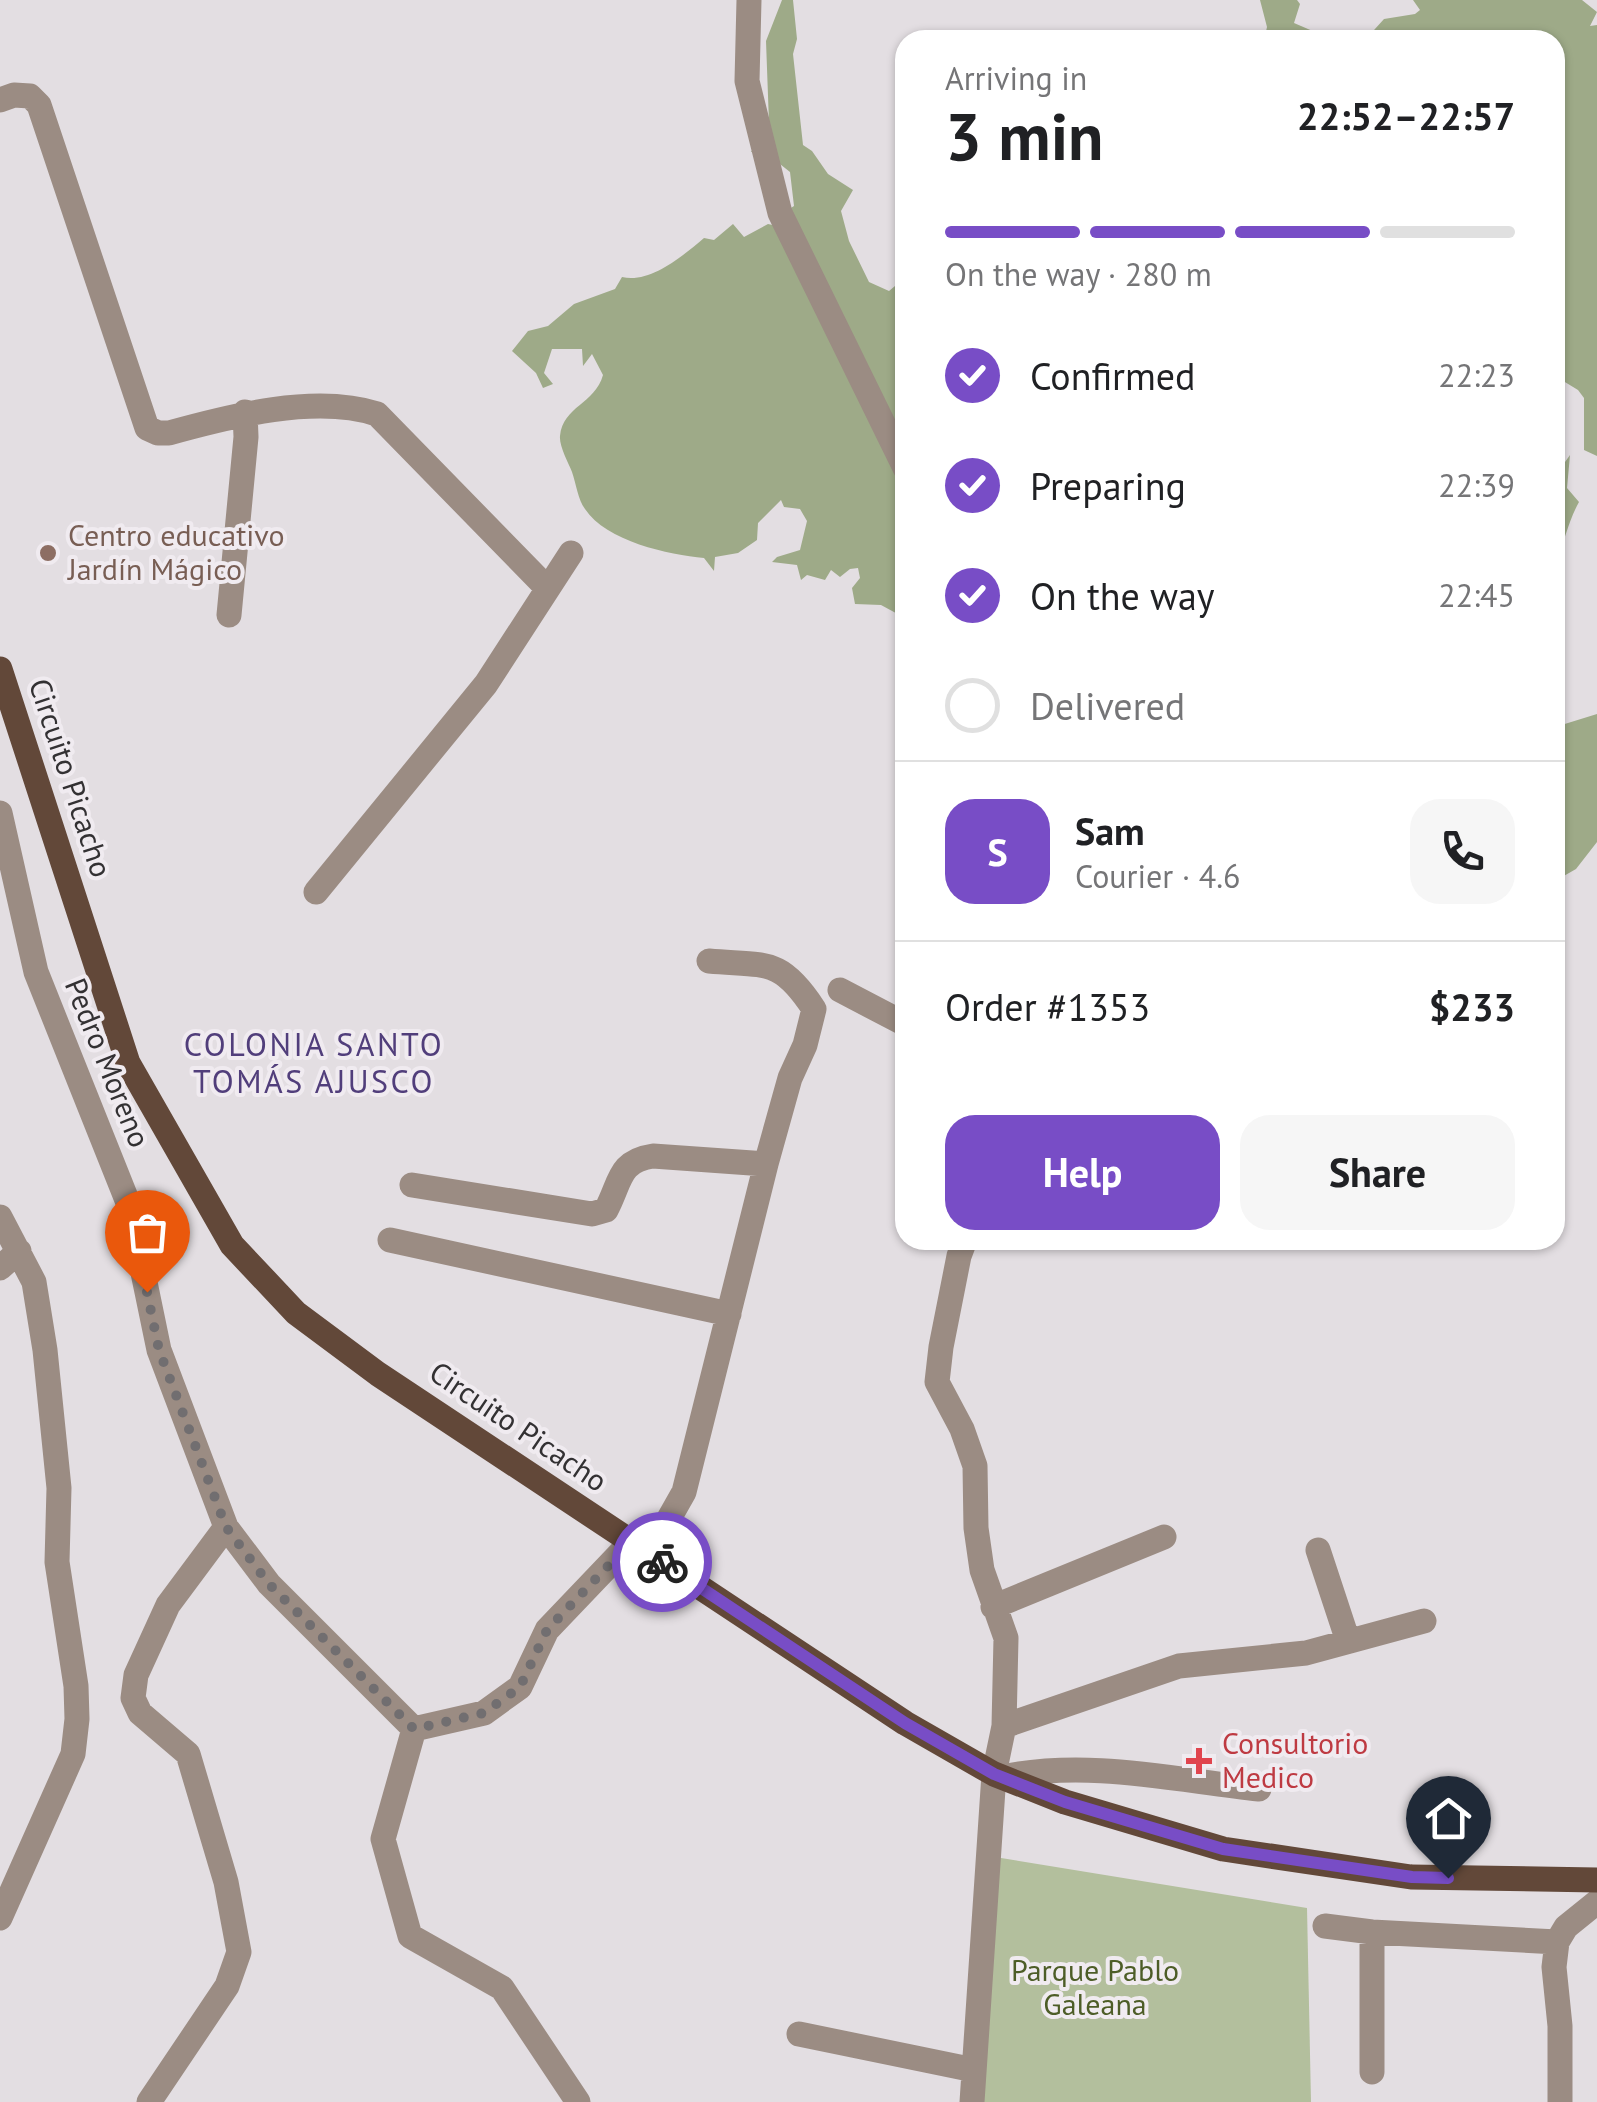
<!DOCTYPE html>
<html lang="en">
<head>
<meta charset="utf-8">
<style>
	:root { --surface:#fff; --page:#f6f6f6; --text:#202124; --muted:#757577; --line:#e0e0e0; --accent:#784dc6 }
	body { margin:0; font-family:"PT Sans",sans-serif; background:var(--page); color:var(--text); height:100vh; display:flex; flex-direction:column; font-size:38px; white-space:nowrap }
	* { box-sizing:border-box; margin:0 }
	p { font-size:32px; color:var(--muted) }
	.icon { flex:none; width:55px; height:55px; fill:none; stroke:currentColor; stroke-width:2; stroke-linecap:round; stroke-linejoin:round }
	.map { position:relative; flex:1; overflow:hidden }
	.sheet { position:absolute; left:895px; top:30px; width:670px; height:1220px; display:flex; flex-direction:column; background:var(--surface); border-radius:30px; box-shadow:0 2px 8px #0004 }
	.sheet>* { flex:none }
	.pin { position:absolute; display:grid; place-items:center; width:85px; height:85px; color:#fff; margin:-102px -42px; border-radius:50% 50% 50% 0; rotate:-45deg; box-shadow:0 0 10px #0007 }
	.pin .icon { rotate:45deg }
	.courier { position:absolute; display:grid; place-items:center; width:100px; height:100px; margin:-50px; border:8px solid #784dc6; border-radius:50%; background:#fff; color:#222; box-shadow:0 2px 12px #0007 }
	.headline em { font-style:normal; font-weight:600 }
	.headline div { display:flex; flex-direction:column-reverse }
	.headline { display:flex; align-items:center; justify-content:space-between; height:170px; padding:0 50px }
	h1 { font-size:65px; font-weight:600; line-height:75px }
	.bar { display:grid; grid-template-columns:repeat(4,1fr); gap:15px 10px; align-content:center; height:120px; padding:0 50px }
	.bar i { height:12px; border-radius:8px; background:var(--line) }
	.bar .current { background:var(--accent) }
	.bar p { grid-column:span 4 }
	.line { display:flex; align-items:center; gap:25px; padding:0 50px; border-top:2px solid var(--line) }
	.line div { flex:1 }
	.round { display:grid; place-items:center; flex:none; width:105px; height:105px; border-radius:30px; background:var(--page) }
	ol { padding:0 50px; list-style:none }
	li { display:flex; align-items:center; gap:30px; height:110px }
	li p { margin-inline-start:auto }
	li .icon { padding:10px; border-radius:50%; background:var(--accent); color:#fff; stroke-width:4 }
	li:last-child { color:var(--muted) }
	li i { width:55px; height:55px; border:5px solid var(--line); border-radius:50% }
	.cta { display:flex; gap:20px; margin-top:auto; padding:20px 50px }
	.cta a { flex:1; height:115px; border-radius:30px; background:var(--accent); color:#fff; font-size:40px; font-weight:600; line-height:115px; text-align:center }
	.cta a+a { background:var(--page); color:var(--text) }
	.map>svg:first-child { display:block }
	.green { fill:#b3bf9d }
	.forest { fill:#9eaa88 }
	.lines { fill:none; stroke-linecap:round; stroke-linejoin:round }
	.minor { stroke:#9b8c83; stroke-width:25 }
	.major { stroke:#624839; stroke-width:25 }
	.done { stroke:#716e70; stroke-width:10; stroke-dasharray:0 18 }
	.route { stroke:#784dc6; stroke-width:12 }
	.education-dot { fill:#8d6e63; stroke:#f0ebf0; stroke-width:4 }
	.health-dot { fill:#e0444e; stroke:#f0ebf0; stroke-width:4 }
	.labels { text-anchor:middle; stroke-width:8; stroke-linejoin:round; paint-order:stroke }
	.education-label { font-size:30px; fill:#785e54; stroke:#f0ebf0; text-anchor:start }
	.street-label { font-size:30px; fill:#333133; stroke:#f0ebf0 }
	.health-label { font-size:30px; fill:#be3a42; stroke:#f0ebf0; text-anchor:start }
	.park-label { font-size:30px; fill:#4d5d27; stroke:#f0ebf0 }
	.neighbourhood-label { font-size:32px; letter-spacing:2.5px; fill:#513e7b; stroke:#f0ebf0 }
</style>
</head>
<body>
<div class="map">
<svg width="1597" height="2102" viewBox="0 0 1597 2102">
	<rect width="100%" height="100%" fill="#e3dee2"/>
	<!-- green -->
	<path class="green" d="M989,1856L1307,1908L1311,2102H972Z"/>
	<!-- forest -->
	<path class="forest" d="M782,0H793L797,39L793,54L803,145L812,151L828,174L853,190L841,211L849,241L869,282L889,291L895,286L905,289V618L881,605L855,604L852,588L860,578L858,568L850,569L840,577L831,570L825,580L807,575L801,580L797,565L772,562L777,557L800,550L807,521L800,509L784,507L781,500L758,523L757,540L738,553L715,557L714,571L704,558C669,555 606,541 585,509C578,500 576,483 572,472C568,462 559,446 560,436C563,406 595,404 603,375L592,354L583,366L582,349H552L544,373L553,384L543,388L536,373L512,351L528,331L548,326L574,304L615,289L622,277C650,284 684,255 704,238L714,240L733,224L744,237L768,224L777,226L778,216L794,206L790,172L766,153L751,152L769,123L766,41Z
		M1260,0H1297L1300,4L1294,23L1315,32L1311,40H1264L1267,27Z
		M1413,0H1582L1597,12L1590,26L1597,25V456L1584,450V398L1578,390L1555,376V40H1365L1384,19L1415,14L1420,10Z
		M1570,455L1567,488L1579,502C1568,522 1566,538 1557,557L1555,476Z
		M1597,714V842L1576,869L1555,881V779L1564,776L1555,763V727Z"/>
	<g class="lines">
		<!-- minor -->
		<path class="minor" d="M749,0L747,81L780,213L905,468
			M0,100L14,95L30,96L39,105L147,428L158,433H169C230,416 316,394 377,414L546,587
			M229,615L246,437L245,412
			M0,813L36,972L129,1205L159,1350L226,1527L269,1584L414,1729
			M316,892L486,684L571,553
			M840,990L905,1024
			M412,1185L592,1214L606,1210C621,1182 618,1161 653,1156L766,1164
			M0,1217L34,1282L45,1350L59,1488L57,1562L76,1686L77,1719L73,1754L0,1918
			M390,1240L729,1314
			M965,1240L959,1256L941,1347L937,1382L962,1429L975,1466L976,1528L982,1570L1006,1638L1004,1726L994,1774L972,2102
			M0,1268L19,1251
			M1318,1550L1348,1641
			M993,1607L1164,1537
			M1004,1726L1179,1666L1306,1653L1424,1621
			M414,1729L484,1713L520,1687L547,1630L631,1542L662,1531L684,1492L766,1164L790,1078L805,1045L814,1009C780,957 766,966 709,961
			M414,1729L383,1839L410,1936L502,1988L578,2102
			M1003,1777C1087,1759 1175,1780 1259,1789
			M1325,1926L1372,1932L1557,1942
			M1372,1932V2072
			M799,2034L974,2070
			M149,2102L227,1986L239,1952L226,1882L188,1754L140,1713L133,1698L136,1675L168,1605L226,1527
			M1560,2102V2026L1554,1967L1557,1942L1566,1927L1597,1902"/>
		<!-- major -->
		<path class="major" d="M0,669L128,1063L232,1245L296,1313L378,1374L905,1723L994,1774L1065,1802L1223,1849L1411,1877L1597,1880"/>
	</g>
	<g class="lines">
		<!-- done -->
		<path class="done" d="M147,1292L159,1350L226,1527L269,1584L414,1729L484,1713L520,1687L547,1630L631,1542L662,1562"/>
		<!-- route -->
		<path class="route" d="M662,1562L905,1723L994,1774L1065,1802L1223,1849L1412,1877L1448,1878"/>
	</g>
	<!-- markers -->
	<circle class="education-dot" cx="48" cy="553" r="10"/>
	<path class="health-dot" d="M1194 1746h10v10h10v10h-10v10h-10v-10h-10v-10h10z"/>
	<g class="labels">
		<!-- education labels -->
		<g class="education-label">
			<text x="68" y="546">Centro educativo<tspan x="68" dy="34">Jardín Mágico</tspan></text>
		</g>
		<!-- street labels -->
		<g class="street-label">
			<text transform="translate(70 778) rotate(72)" y="10">Circuito Picacho</text>
			<text transform="translate(107 1063) rotate(68)" y="10">Pedro Moreno</text>
			<text transform="translate(518 1427) rotate(34)" y="10">Circuito Picacho</text>
		</g>
		<!-- health labels -->
		<g class="health-label">
			<text x="1222" y="1754">Consultorio<tspan x="1222" dy="34">Medico</tspan></text>
		</g>
		<!-- park labels -->
		<g class="park-label">
			<text x="1095" y="1981">Parque Pablo<tspan x="1095" dy="34">Galeana</tspan></text>
		</g>
		<!-- neighbourhood labels -->
		<g class="neighbourhood-label">
			<text x="314" y="1056">COLONIA SANTO<tspan x="314" dy="37">TOMÁS AJUSCO</tspan></text>
		</g>
	</g>
</svg>
<div class="pin" style="left:147px;top:1292px;background:#ea580c"><svg class="icon" aria-label="bag" viewBox="0 0 24 24"><path d="M5 8h14l-1 12H6zM9 8a3 3 0 0 1 6 0"/></svg></div>
<div class="pin" style="left:1448px;top:1878px;background:#1f2937"><svg class="icon" aria-label="home" viewBox="0 0 24 24"><path d="M3 11l9-7 9 7M6 9v11h12V9"/></svg></div>
<div class="courier" style="left:662px;top:1562px"><svg class="icon" aria-label="bike" viewBox="0 0 24 24"><circle cx="6" cy="16" r="4"/><circle cx="18" cy="16" r="4"/><path d="M6 16l4-8h5l3 8M10 8l3 8H6M13 5h3"/></svg></div>
<section class="sheet">
<div class="headline"><div><h1>3 min</h1><p>Arriving in</p></div><em>22:52–22:57</em></div>
<div class="bar"><i class="current"></i><i class="current"></i><i class="current"></i><i></i><p>On the way · 280 m</p></div>
<ol>
<li><svg class="icon" aria-label="check" viewBox="0 0 24 24"><path d="M5 12l5 5 9-10"/></svg>Confirmed<p>22:23</p></li>
<li><svg class="icon" aria-label="check" viewBox="0 0 24 24"><path d="M5 12l5 5 9-10"/></svg>Preparing<p>22:39</p></li>
<li><svg class="icon" aria-label="check" viewBox="0 0 24 24"><path d="M5 12l5 5 9-10"/></svg>On the way<p>22:45</p></li>
<li><i></i>Delivered</li>
</ol>
<div class="line" style="height:180px"><b class="round" style="background:var(--accent);color:#fff">S</b><div><b>Sam</b><p>Courier · 4.6</p></div><a class="round"><svg class="icon" aria-label="phone" viewBox="0 0 24 24"><path d="M5 4h4l2 5-3 2q2 4 5 5l2-3 5 2v4C11 20 4 13 5 4z"/></svg></a></div>
<div class="line" style="height:130px"><div>Order #1353</div><b>$233</b></div>
<div class="cta"><a>Help</a><a>Share</a></div>
</section>
</div>
</body>
</html>
